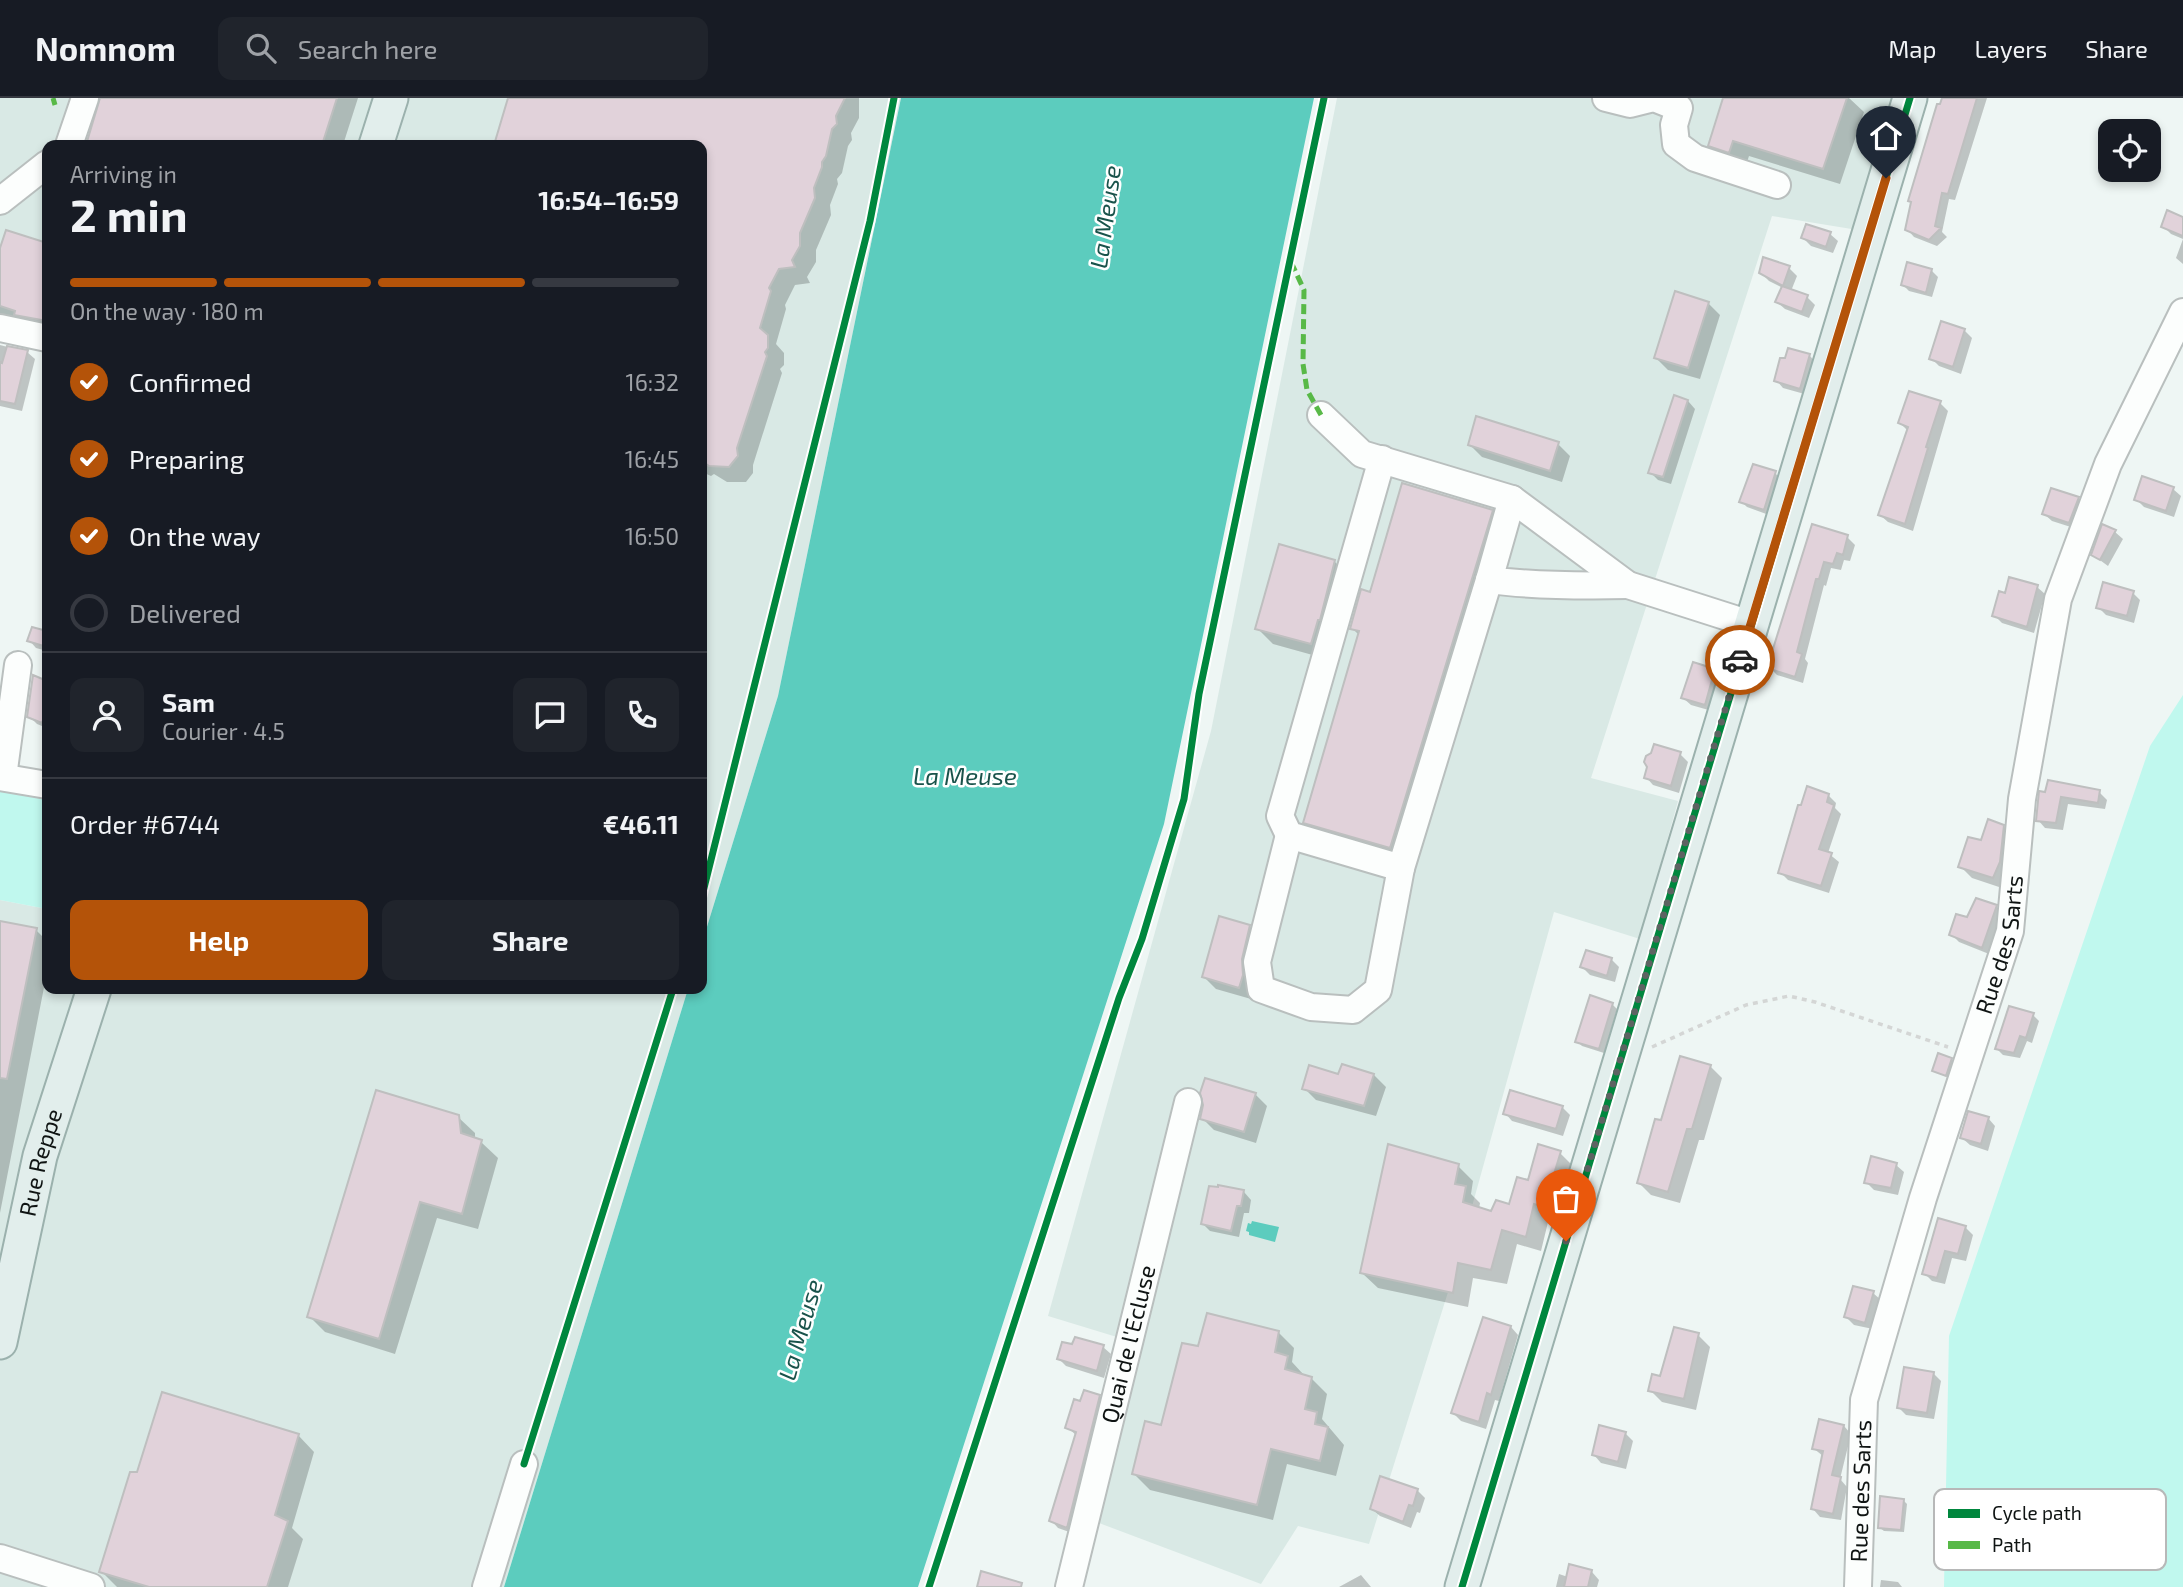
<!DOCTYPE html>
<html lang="en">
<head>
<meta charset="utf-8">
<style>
	:root { --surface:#171b24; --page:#20242c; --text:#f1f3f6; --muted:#9ea1a6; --line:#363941; --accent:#b45309 }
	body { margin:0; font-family:"Exo 2",sans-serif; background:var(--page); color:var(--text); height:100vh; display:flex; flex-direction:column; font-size:26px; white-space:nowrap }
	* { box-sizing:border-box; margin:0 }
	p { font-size:23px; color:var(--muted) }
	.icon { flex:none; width:38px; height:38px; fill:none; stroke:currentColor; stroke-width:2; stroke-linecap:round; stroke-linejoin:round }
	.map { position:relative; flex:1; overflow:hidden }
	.drawer { position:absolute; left:42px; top:42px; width:665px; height:854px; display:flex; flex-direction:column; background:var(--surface); border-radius:14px; box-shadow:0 4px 10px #0003 }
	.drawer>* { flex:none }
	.controls { position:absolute; left:2098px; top:21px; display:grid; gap:14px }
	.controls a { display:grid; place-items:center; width:63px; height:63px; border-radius:14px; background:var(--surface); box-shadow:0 4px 10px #0003; font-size:35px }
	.pin { position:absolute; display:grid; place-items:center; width:60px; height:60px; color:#fff; margin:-72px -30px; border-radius:50% 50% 50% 0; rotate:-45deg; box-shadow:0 0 7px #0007 }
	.pin .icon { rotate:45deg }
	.courier { position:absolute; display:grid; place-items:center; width:70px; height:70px; margin:-35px; border:5px solid #b45309; border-radius:50%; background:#fff; color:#222; box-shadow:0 2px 9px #0007 }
	.summary em { font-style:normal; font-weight:700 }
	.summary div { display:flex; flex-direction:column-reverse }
	.summary { display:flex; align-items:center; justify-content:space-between; height:119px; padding:0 28px }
	h1 { font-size:46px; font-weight:700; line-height:52px }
	.bar { display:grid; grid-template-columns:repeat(4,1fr); gap:10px 7px; align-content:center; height:84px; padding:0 28px }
	.bar i { height:9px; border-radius:5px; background:var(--line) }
	.bar .selected { background:var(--accent) }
	.bar p { grid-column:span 4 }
	.line { display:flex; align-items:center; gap:18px; padding:0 28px; border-top:2px solid var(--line) }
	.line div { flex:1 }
	.round { display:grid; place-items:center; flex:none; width:74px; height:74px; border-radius:14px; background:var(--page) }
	ol { padding:0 28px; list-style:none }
	li { display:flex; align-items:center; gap:21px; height:77px }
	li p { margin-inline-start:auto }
	li .icon { padding:7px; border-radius:50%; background:var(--accent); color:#fff; stroke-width:4 }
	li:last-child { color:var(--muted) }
	li i { width:38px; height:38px; border:4px solid var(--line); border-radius:50% }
	.action { display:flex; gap:14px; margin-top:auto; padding:14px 28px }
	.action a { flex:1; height:80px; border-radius:14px; background:var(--accent); color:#fff; font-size:28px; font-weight:700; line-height:80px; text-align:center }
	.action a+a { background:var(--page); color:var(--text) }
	header { display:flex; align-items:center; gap:42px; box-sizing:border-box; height:98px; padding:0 35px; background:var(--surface); border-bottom:2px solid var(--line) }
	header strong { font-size:33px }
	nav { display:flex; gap:38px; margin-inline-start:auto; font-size:24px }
	.search { width:490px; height:63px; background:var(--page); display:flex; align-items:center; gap:18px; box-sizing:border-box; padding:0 24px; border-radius:14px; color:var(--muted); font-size:26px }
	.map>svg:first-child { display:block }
	.built { fill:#d9e9e5 }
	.green { fill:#c0f8ee }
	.water { fill:#5cccbe }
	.shadow { fill:#0003 }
	.building { fill:#e1d2da; stroke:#bebfbf; stroke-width:2 }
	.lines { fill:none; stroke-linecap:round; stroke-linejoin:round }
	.minor-casing { stroke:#b9bfbe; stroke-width:30 }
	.major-casing { stroke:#9bb1ad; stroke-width:37 }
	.path { stroke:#d4d6d5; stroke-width:3.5; stroke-dasharray:5 5; stroke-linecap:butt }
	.minor { stroke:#fcfefd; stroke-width:26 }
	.major { stroke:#e2eeec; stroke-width:33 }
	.quiet { stroke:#58b947; stroke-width:5; stroke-dasharray:10 5; stroke-linecap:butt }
	.cycleway-casing { stroke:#fff; stroke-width:11 }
	.cycleway { stroke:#00873e; stroke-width:7 }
	.done { stroke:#5d6362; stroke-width:7; stroke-dasharray:0 12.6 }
	.route { stroke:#b45309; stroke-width:9 }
	.labels { text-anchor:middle; stroke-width:5; stroke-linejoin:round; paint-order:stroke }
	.street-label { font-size:23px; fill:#0f1413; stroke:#fff }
	.water-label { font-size:24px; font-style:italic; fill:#19534b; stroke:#fff }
	.key { fill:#fff; stroke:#b7b8b8; stroke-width:2 }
	.key-label { font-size:19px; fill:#0f1413 }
</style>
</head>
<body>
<header>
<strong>Nomnom</strong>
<div class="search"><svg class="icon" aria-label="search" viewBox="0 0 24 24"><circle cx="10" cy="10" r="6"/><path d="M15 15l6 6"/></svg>Search here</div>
<nav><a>Map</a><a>Layers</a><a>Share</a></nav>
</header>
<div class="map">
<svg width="2183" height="1489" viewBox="0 0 2183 1489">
	<rect width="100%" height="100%" fill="#eef6f4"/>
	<!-- built -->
	<path class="built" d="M0,0H901L778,598L702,845V47H47V231L0,218Z
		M1337,0H1910L1870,134L1772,118L1591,680L1678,703L1640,841L1554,814L1449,1191L1369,1446L1298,1428L1261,1486L1099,1425L1143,1247L1048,1218L1211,633Z
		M0,802L47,811V891H688L504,1489H0Z"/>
	<!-- green -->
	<path class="green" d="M2183,597V1489H1944L1949,1238L2150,648Z
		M0,679L47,687V811L0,802Z"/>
	<!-- water -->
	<path class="water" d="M901,0H1314L1164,726L918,1489H504L688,891H702V845L778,598Z
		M1252,1123L1279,1129L1275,1144L1249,1137V1134L1246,1133L1248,1125L1251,1126Z"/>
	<!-- shadow -->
	<path class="shadow" d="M102,0H358L343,47H87Z
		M510,0H859V20L851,35L852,42L848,48L842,75L837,81L838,86L830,107L831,117L816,152V164L807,179L810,185L795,187L785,207L786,211L776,246L784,255V267L780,271L782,275L753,367V375L746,384H727L714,376L711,378L702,374V47H496Z
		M1725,0H1849L1864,14L1840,86L1749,58L1745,70L1726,63L1710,47Z
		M1944,0H1987L1955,102L1949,101L1942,134L1947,139L1937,148L1914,139L1907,131L1913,106L1910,103Z
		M2183,121V166L2176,160L2183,141L2171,136L2163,128Z
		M7,134L47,147V236L0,217V155Z
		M1830,136L1838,143L1833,155L1811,148L1803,140Z
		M1789,170L1797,178L1791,193L1807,199L1815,207L1809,220L1785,211L1777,204L1783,190L1769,183L1761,175Z
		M1932,173L1938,179L1932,199L1909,193L1903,187Z
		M1708,205L1720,217L1700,281L1668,272L1656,260Z
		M1964,232L1972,240L1961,276L1939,268L1931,260Z
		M0,247L27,254L35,261L22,313L0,308Z
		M1789,252L1810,258L1817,266L1808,297L1783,290L1776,282Z
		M1688,303L1695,311L1671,386L1658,382L1650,374Z
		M1940,305L1948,313L1913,433L1888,424L1880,417L1908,333L1900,325Z
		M1558,346L1570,358L1562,384L1482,359L1470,347Z
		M1775,375L1781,381L1769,417L1747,409L1741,403Z
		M2173,391L2181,398L2174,419L2144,409L2136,401Z
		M2078,400L2086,408L2077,431L2052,423L2044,416Z
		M1492,413L1504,425L1402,761L1317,736L1305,724L1359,537L1352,530L1371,496Z
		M2104,428L2115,434L2123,441L2108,468L2093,457Z
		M1813,429L1847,439L1855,447L1850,463L1844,462L1841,472L1831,470L1826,488L1824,487L1805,561L1808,565L1803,585L1777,577L1769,569Z
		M1334,463L1350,479L1327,561L1273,546L1257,530Z
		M2037,489L2045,496L2034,535L2002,525L1994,517L2006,497Z
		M2133,495L2140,502L2134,525L2106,517L2098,509Z
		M33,531L47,535V553L36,550L29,542Z
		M1694,566L1715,573L1722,581L1712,613L1691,607L1683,600Z
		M34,580L47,585V630L37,626L29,618Z
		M1655,648L1680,656L1688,664L1679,695L1653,687L1646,679Z
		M2099,694L2107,702L2105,711L2068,706L2063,732L2045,730L2038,722L2041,695Z
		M1828,697L1836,705L1835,710L1841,716L1828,755L1839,764L1829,795L1788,782L1780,774Z
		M2003,728L2015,740L2005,791L1972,780L1960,768L1982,744Z
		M1996,809L2003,817L1989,856L1959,844L1951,836L1968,821Z
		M0,825L36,832L47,843V874L0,1115Z
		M1249,828L1261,840L1251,901L1216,891L1204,879Z
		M1611,861L1619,869L1615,884L1590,877L1582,869Z
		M1612,906L1617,911L1604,955L1582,948L1577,943Z
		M2033,917L2039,923L2032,945L2027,943L2020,960L2003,957L1997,951Z
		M1951,961L1955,965L1950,980L1934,972Z
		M1710,968L1722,980L1704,1042H1699L1680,1105L1651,1097L1639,1085L1662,1023Z
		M1374,977L1386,989L1376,1018L1316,1002L1304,990L1339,978Z
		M1255,996L1267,1008L1256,1045L1214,1032L1202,1020L1205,1007Z
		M1562,1009L1570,1017L1563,1038L1512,1023L1505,1015Z
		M458,1019L475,1035V1042L481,1044L498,1060L478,1131L437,1120L395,1256L325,1234L309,1218Z
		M1988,1020L1995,1028L1988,1053L1970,1047L1962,1040Z
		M1560,1055L1575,1070L1560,1123L1549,1120L1541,1153L1517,1146L1507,1186L1473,1180L1468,1209L1378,1190L1362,1175L1458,1068L1473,1083L1471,1096L1480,1105L1479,1111L1492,1115L1510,1108L1529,1084Z
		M1896,1067L1904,1074L1898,1097L1874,1092L1866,1084Z
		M1244,1094L1251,1102L1249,1115H1244L1239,1139L1210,1133L1203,1126Z
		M1965,1129L1973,1137L1966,1163L1952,1160L1945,1186L1932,1183L1924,1175Z
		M1873,1195L1881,1202L1873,1231L1854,1227L1846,1219Z
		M1511,1229L1518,1237L1499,1303L1495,1302L1486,1331L1461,1323L1453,1315Z
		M1278,1234L1294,1250L1292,1264L1303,1276V1278L1311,1280L1327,1296L1322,1321L1344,1347L1336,1378L1287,1366L1273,1422L1150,1392L1134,1376L1163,1329L1200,1250Z
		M1698,1237L1710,1249L1696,1312L1662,1304L1650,1292Z
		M1103,1249L1111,1256L1104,1280L1066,1268L1059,1261Z
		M1933,1275L1941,1283L1934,1321L1906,1317L1898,1309Z
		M1099,1299L1107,1306L1075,1436L1058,1430L1051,1422L1077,1338L1067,1329L1081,1305Z
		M1844,1328L1851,1336L1840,1381L1847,1389L1841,1422L1820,1419L1813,1411L1823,1358L1813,1350Z
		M1625,1335L1633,1343L1626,1371L1601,1365L1594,1357Z
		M298,1337L314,1354L292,1430L303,1441L288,1489H117L101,1473Z
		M1417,1392L1425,1400L1420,1415L1417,1414L1411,1430L1380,1418L1372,1411Z
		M1903,1402L1907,1406L1904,1434L1884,1433L1880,1430Z
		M1592,1474L1599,1482L1597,1489H1556L1559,1476L1568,1479Z
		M1361,1477L1371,1489H1339Z
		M1881,1482L1898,1484L1902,1489H1880Z"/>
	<!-- building -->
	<path class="building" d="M100,0H337L322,47H86Z
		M508,0H845L836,18L837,26L832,31L826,58L822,64V69L814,90L815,100L800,135V148L792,162L795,169L779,171L769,190L771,193L760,230L768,237V250L765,254L767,258L737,350L738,358L729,369L709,368L702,363V47H494Z
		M1723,0H1847L1823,71L1733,43L1729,55L1708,48Z
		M1942,0H1977L1948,96L1942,95L1935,128L1941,130L1929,142L1905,132L1911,104L1908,103L1937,6H1940Z
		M2167,112L2183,119V138L2161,129Z
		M1806,126L1831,134L1826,149L1801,140Z
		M6,132L47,145V223L14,217L15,213L0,208V150Z
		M1763,159L1790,168L1783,188L1759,175Z
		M1907,164L1932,171L1926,195L1901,187Z
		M1782,188L1808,197L1802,214L1775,204Z
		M1675,193L1709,204L1688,270L1654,260Z
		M1941,223L1965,231L1953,269L1929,261Z
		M7,248L28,252L15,306L0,303V264L2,265Z
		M1788,250L1810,256L1800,291L1774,283L1780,260H1785Z
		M1909,293L1941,303L1926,349L1928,350L1905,426L1878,417L1908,329L1898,325Z
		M1674,297L1688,302L1663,379L1648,375Z
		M1476,318L1559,344L1550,373L1468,347Z
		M1753,366L1776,373L1764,412L1739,404Z
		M2142,378L2174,389L2166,413L2134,402Z
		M1402,385L1493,412L1390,750L1303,725L1359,533L1350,531L1361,491L1370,494Z
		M2051,390L2079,399L2069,425L2042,416Z
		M1812,426L1848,437L1843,457L1837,455L1833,466L1824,464L1819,481H1816L1797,554L1802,556L1795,579L1767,570Z
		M2102,426L2116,432L2100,462L2091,457Z
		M1279,446L1335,462L1320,522H1318L1311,546L1255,531Z
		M2009,479L2038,487L2027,529L1992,518L1999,493L2005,495Z
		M2103,484L2134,493L2127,518L2096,510Z
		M32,529L47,533V549L27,543Z
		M1693,564L1715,571L1705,607L1681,600Z
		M33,577L47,583V611L42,625L27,619Z
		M1654,646L1681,654L1671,688L1644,680L1647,669L1644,664L1646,658L1651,655Z
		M2048,682L2100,692L2098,705L2061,699L2056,725L2036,723L2039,693L2045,694Z
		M1807,688L1829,696L1827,704L1834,707L1819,751L1832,755L1821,788L1778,775L1798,707H1801Z
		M1988,721L2004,727L2000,764L1993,780L1958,769L1968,739L1981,742Z
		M1976,800L1997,807L1982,850L1949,837L1956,816L1967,819Z
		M1219,818L1250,827L1242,861L1243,877L1239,890L1202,879Z
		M0,823L37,830L7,981L0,980Z
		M1586,852L1612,860L1607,878L1580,869Z
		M1590,897L1613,905L1599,951L1575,944Z
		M2009,908L2034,915L2026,940L2020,938L2014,955L1995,951Z
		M1938,955L1952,960L1946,978L1932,973Z
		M1680,958L1711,967L1692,1031H1687L1668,1094L1637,1085L1655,1021L1661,1022Z
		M1342,966L1374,976L1364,1008L1302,991L1309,967L1338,976Z
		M1205,980L1256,995L1244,1034L1200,1021L1203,1007L1200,995Z
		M376,992L459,1017L461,1035L482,1042L462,1116L420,1104L379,1241L307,1219Z
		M1510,992L1563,1008L1556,1031L1503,1016Z
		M1968,1013L1989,1019L1981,1046L1960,1040Z
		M1388,1046L1459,1066L1455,1086L1466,1088L1463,1104L1491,1113L1496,1102L1509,1106L1517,1079L1528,1082L1538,1046L1561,1053L1544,1109L1534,1106L1526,1139L1502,1132L1491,1172L1458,1165L1453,1195L1360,1175Z
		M1871,1058L1897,1065L1891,1090L1864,1085Z
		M1218,1087L1244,1092L1241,1108H1237L1231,1133L1201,1126L1209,1088L1218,1089Z
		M1938,1120L1966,1128L1958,1156L1945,1153L1937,1180L1922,1176Z
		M1853,1188L1874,1193L1865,1225L1844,1219Z
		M1207,1215L1279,1233L1275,1254L1288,1258L1285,1271L1312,1279L1305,1311L1317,1314L1315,1326L1328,1329L1320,1363L1271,1351L1257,1407L1132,1376L1145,1323L1161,1327L1182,1245L1198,1248Z
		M1483,1219L1511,1228L1491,1297L1487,1295L1479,1324L1451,1315Z
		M1674,1229L1699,1235L1684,1301L1648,1293L1652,1276L1660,1278Z
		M1075,1239L1104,1247L1097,1273L1057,1261L1062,1244L1072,1246Z
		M1904,1269L1934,1274L1927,1315L1897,1310Z
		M1084,1292L1100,1297L1067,1430L1049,1423L1076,1334L1065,1330L1074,1301L1080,1303Z
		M162,1294L299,1336L275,1417L288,1423L267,1489H149L99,1474L130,1374H137Z
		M1819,1321L1844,1327L1832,1377L1841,1379L1833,1416L1811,1411L1823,1353L1812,1351Z
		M1599,1327L1626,1334L1618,1364L1592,1357Z
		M1380,1378L1418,1391L1413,1408L1409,1407L1403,1424L1370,1411Z
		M1880,1398L1904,1401L1901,1432L1878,1430Z
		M1569,1466L1592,1472L1588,1489H1564Z
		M981,1473L1022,1485L1021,1489H977Z"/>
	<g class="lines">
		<!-- minor casing -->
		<g class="minor-casing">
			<g id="minor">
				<path d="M1606,0L1630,6L1654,0L1679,10L1674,27L1676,46L1695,60L1777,87"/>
				<path d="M69,47L85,0"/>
				<path d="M0,103L47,66"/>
				<path d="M0,230L47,240"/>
				<path d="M1321,317L1362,356L1512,401L1628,487L1750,526"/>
				<path d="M1382,361L1280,718L1289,737L1401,770L1489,482"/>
				<path d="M1512,401L1489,482C1535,488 1581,488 1628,487"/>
				<path d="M0,679L47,687"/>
				<path d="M3,679L18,567"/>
				<path d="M1289,737L1257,864L1261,891L1311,909L1353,912L1378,892L1401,770"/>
				<path d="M0,1460L91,1489"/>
				<path d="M486,1489L524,1366"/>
				<path id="s1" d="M1069,1489L1188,1004"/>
				<path id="s2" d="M1858,1489L1864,1302L1923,1100L2010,833L2022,701L2058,501L2108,366L2183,214"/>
			</g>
		</g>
		<!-- major casing -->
		<g class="major-casing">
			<g id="major">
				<path d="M376,47L391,0"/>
				<path id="s3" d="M0,1244L40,1058L94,891"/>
				<path d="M1462,1489L1910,0"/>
			</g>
		</g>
		<!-- path -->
		<path class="path" d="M1652,949L1746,907L1789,898L1815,904L1948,949"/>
		<!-- minor -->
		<use href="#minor" class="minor"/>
		<!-- major -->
		<use href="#major" class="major"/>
		<!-- quiet -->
		<path class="quiet" d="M53,0L55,7
			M1291,164L1304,192L1303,266L1307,292L1321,317"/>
		<!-- cycleway casing -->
		<g class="cycleway-casing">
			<path id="cycleway" d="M702,798L870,123L894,0
				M524,1366L673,891
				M929,1489L1119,900L1142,841L1184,701L1199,596L1324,0
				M1462,1489L1910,0"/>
		</g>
		<!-- cycleway -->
		<use href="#cycleway" class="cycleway"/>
	</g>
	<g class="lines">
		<!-- done -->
		<path class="done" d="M1566,1143L1740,562"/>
		<!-- route -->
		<path class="route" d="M1740,562L1886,80"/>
	</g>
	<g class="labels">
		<!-- street labels -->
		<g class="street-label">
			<text dy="8" stroke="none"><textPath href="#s2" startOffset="663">Rue des Sarts</textPath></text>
			<text dy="8" stroke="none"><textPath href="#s3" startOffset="184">Rue Reppe</textPath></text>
			<text dy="8" stroke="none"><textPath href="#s1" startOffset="250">Quai de l'Ecluse</textPath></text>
			<text dy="8" stroke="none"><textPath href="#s2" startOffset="96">Rue des Sarts</textPath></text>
		</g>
		<!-- water labels -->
		<g class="water-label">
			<text transform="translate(1106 119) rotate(-82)" y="8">La Meuse</text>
			<text x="965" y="687">La Meuse</text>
			<text transform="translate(801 1232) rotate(-74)" y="8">La Meuse</text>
		</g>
	</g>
	<!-- legend -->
	<rect x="1934" y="1391" width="232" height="81" rx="10" class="key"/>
	<rect x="1948" y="1411" width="32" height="9" fill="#00873e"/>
	<rect x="1948" y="1443" width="32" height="8" fill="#58b947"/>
	<g class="key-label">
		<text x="1992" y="1422">Cycle path</text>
		<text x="1992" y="1454">Path</text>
	</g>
</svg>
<div class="controls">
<a><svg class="icon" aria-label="locate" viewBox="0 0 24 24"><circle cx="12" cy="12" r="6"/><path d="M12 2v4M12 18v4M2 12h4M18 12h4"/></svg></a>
</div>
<div class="pin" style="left:1566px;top:1143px;background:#ea580c"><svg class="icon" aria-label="bag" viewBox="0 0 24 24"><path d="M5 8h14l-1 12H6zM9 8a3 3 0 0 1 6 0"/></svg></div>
<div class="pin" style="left:1886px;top:80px;background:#1f2937"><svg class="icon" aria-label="home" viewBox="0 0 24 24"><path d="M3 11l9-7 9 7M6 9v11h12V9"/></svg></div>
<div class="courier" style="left:1740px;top:562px"><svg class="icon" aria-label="car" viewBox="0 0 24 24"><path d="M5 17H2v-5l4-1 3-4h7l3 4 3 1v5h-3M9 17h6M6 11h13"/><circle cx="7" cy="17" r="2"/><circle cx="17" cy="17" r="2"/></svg></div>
<section class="drawer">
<div class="summary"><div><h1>2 min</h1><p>Arriving in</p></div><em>16:54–16:59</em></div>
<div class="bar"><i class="selected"></i><i class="selected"></i><i class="selected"></i><i></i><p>On the way · 180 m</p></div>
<ol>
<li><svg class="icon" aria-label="check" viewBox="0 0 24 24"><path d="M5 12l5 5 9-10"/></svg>Confirmed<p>16:32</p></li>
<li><svg class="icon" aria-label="check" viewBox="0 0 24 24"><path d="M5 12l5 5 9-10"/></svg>Preparing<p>16:45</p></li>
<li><svg class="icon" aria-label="check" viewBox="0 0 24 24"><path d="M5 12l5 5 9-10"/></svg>On the way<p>16:50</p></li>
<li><i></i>Delivered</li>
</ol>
<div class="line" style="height:126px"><a class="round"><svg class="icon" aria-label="person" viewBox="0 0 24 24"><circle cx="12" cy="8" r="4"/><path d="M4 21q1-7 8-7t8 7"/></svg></a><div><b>Sam</b><p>Courier · 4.5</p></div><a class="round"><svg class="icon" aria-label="chat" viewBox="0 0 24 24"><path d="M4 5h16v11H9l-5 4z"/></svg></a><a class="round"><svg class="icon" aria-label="phone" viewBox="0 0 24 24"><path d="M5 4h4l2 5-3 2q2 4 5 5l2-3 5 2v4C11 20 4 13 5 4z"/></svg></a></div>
<div class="line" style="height:91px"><div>Order #6744</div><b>€46.11</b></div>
<div class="action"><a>Help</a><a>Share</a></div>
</section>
</div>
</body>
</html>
